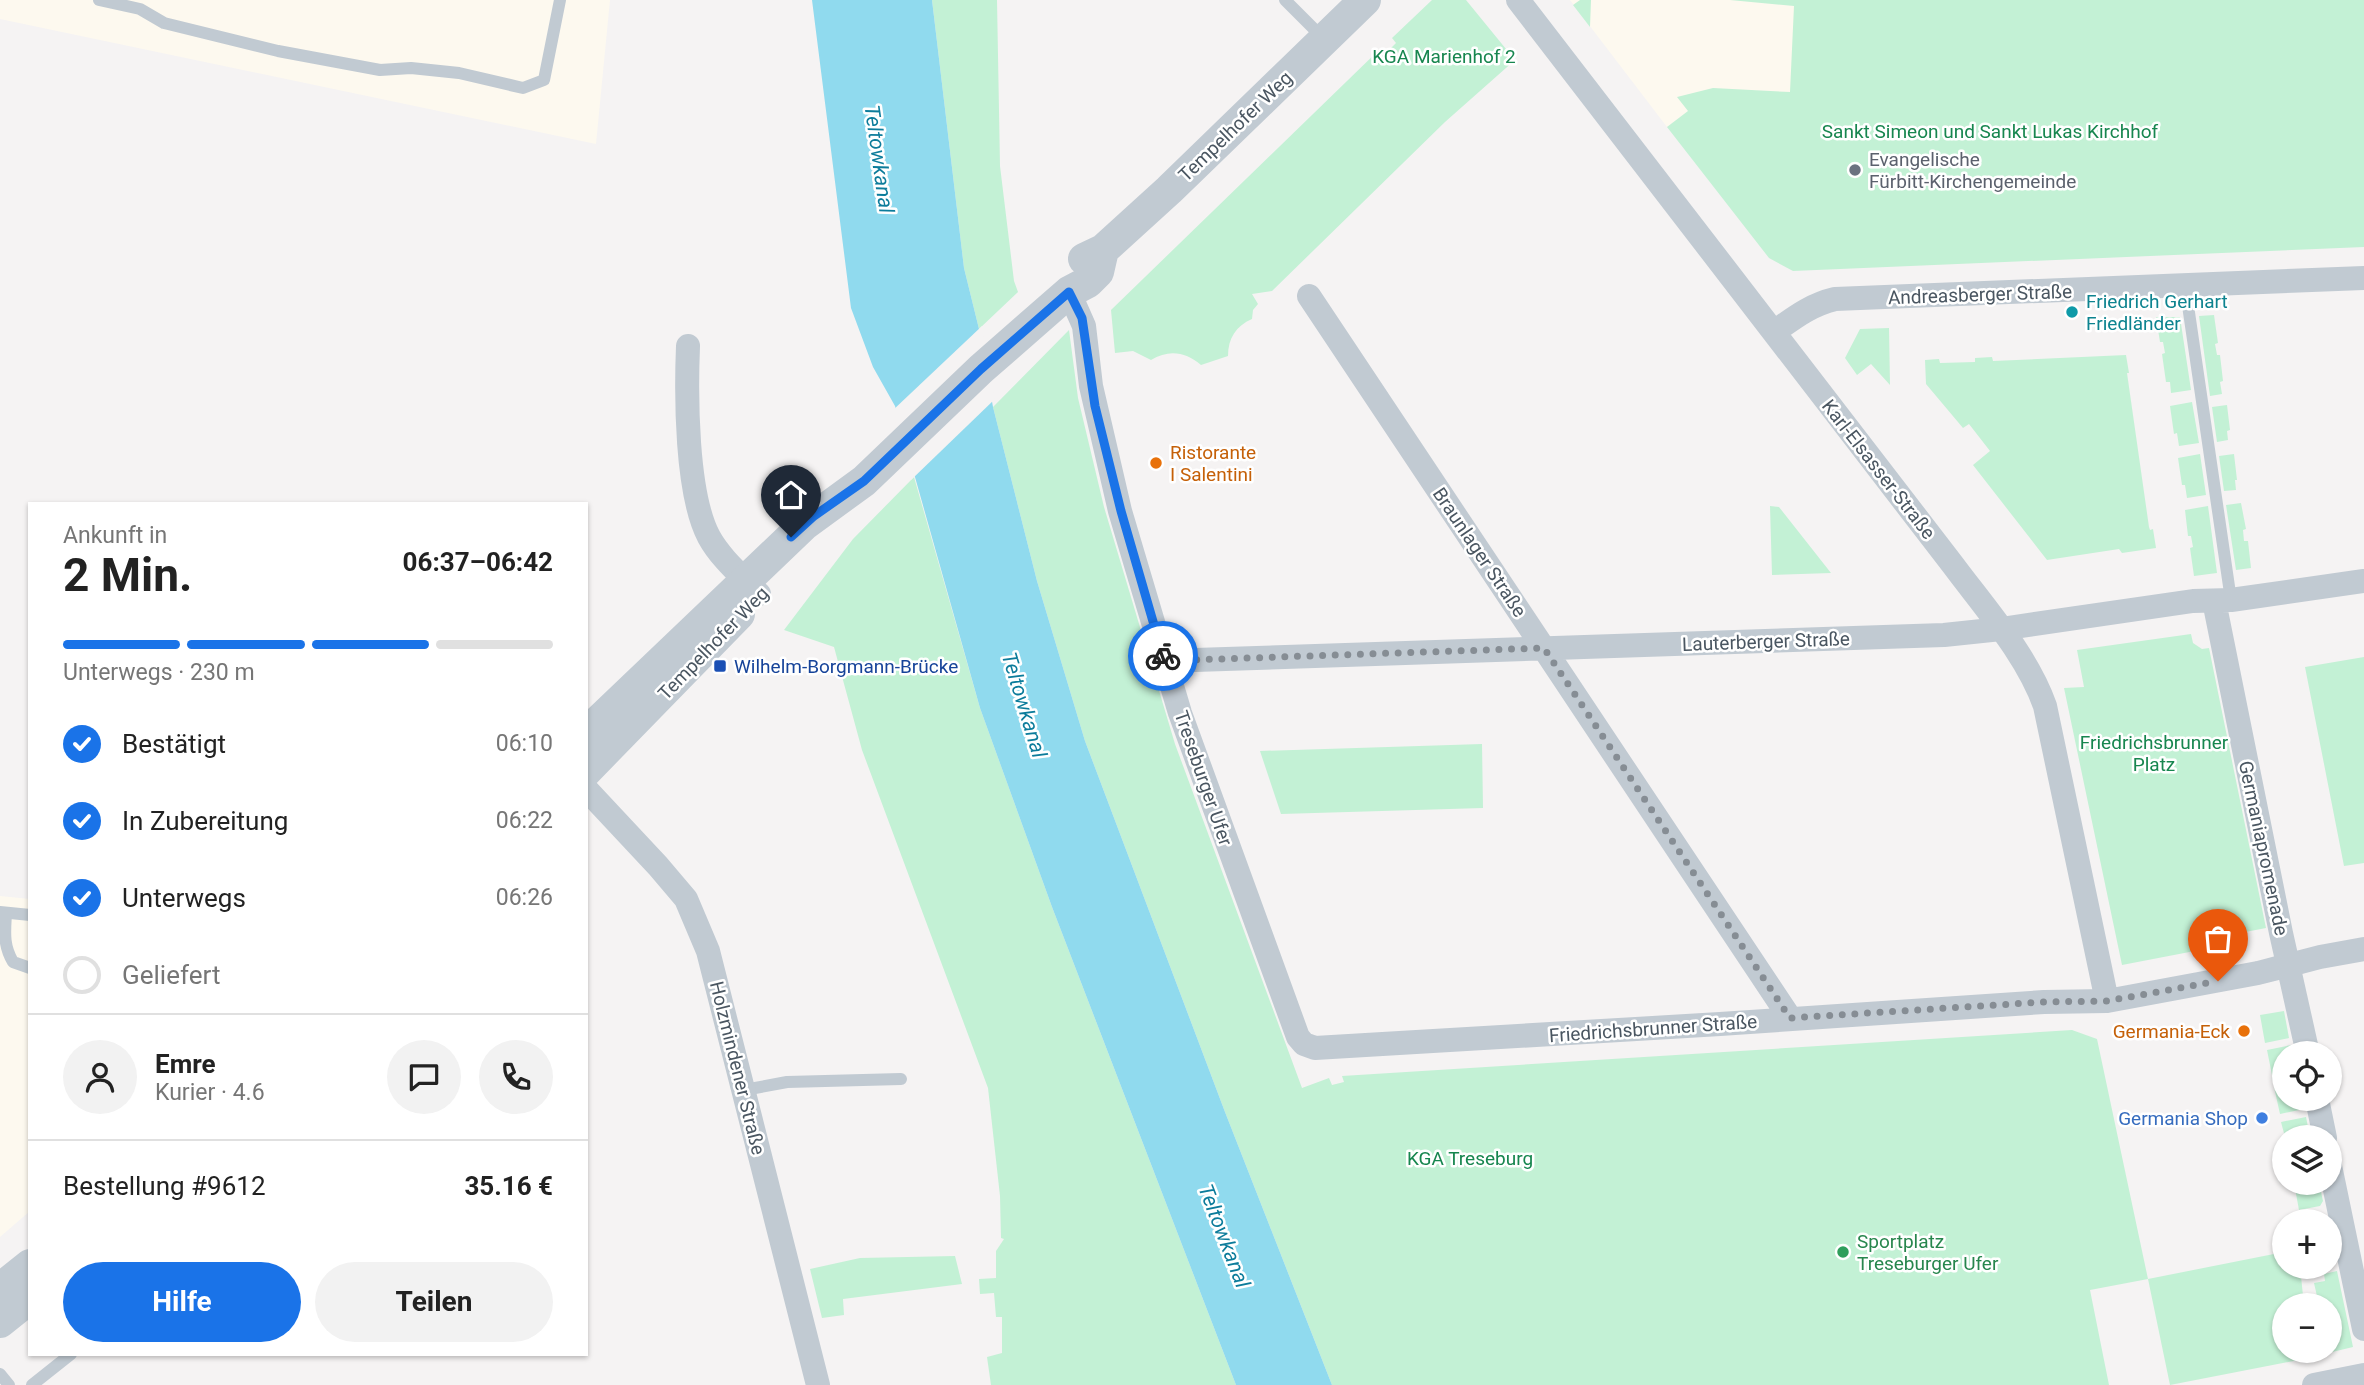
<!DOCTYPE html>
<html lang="de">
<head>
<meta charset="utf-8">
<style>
	:root { --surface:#fff; --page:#f2f2f2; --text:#222; --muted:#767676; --line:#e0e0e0; --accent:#1a73e8 }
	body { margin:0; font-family:Roboto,sans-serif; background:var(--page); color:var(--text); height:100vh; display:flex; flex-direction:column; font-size:26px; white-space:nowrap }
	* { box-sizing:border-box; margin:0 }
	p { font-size:23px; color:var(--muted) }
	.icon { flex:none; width:38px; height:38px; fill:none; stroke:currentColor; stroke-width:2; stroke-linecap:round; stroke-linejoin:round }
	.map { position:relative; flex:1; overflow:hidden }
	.sheet { position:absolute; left:28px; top:502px; width:560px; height:854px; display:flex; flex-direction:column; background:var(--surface); border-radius:0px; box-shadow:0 2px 5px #0004 }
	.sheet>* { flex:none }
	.fabs { position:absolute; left:2272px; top:1041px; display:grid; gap:14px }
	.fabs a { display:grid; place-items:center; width:70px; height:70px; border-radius:50%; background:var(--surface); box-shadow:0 2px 5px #0004; font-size:35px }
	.pin { position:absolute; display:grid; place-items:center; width:60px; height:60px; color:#fff; margin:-72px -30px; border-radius:50% 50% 50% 0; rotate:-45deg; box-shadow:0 0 7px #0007 }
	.pin .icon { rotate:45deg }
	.courier { position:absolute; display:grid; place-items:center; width:70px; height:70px; margin:-35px; border:5px solid #1a73e8; border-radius:50%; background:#fff; color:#222; box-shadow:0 2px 9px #0007 }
	.overview em { font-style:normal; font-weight:700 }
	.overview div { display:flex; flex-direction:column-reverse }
	.overview { display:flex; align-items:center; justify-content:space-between; height:119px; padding:0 35px }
	h1 { font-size:46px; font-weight:700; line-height:52px }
	.bar { display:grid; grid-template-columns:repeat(4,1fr); gap:10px 7px; align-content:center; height:84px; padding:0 35px }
	.bar i { height:9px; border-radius:5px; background:var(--line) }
	.bar .current { background:var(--accent) }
	.bar p { grid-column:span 4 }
	.line { display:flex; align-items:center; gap:18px; padding:0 35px; border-top:2px solid var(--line) }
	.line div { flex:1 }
	.round { display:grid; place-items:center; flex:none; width:74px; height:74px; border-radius:37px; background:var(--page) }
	ol { padding:0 35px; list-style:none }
	li { display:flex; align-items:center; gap:21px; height:77px }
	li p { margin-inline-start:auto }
	li .icon { padding:7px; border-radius:50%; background:var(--accent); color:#fff; stroke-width:4 }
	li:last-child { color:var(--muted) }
	li i { width:38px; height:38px; border:4px solid var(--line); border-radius:50% }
	.primary-button { display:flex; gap:14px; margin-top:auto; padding:14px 35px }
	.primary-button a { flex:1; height:80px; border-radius:42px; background:var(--accent); color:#fff; font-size:28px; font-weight:700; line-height:80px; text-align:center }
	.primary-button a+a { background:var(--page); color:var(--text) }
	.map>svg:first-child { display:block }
	.commercial { fill:#fdf9ef }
	.green { fill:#c3f1d5 }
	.water { fill:#90daee }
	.pier { fill:#f5f3f3 }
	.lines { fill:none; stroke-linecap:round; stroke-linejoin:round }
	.service { stroke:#c1cad2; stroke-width:12 }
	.minor { stroke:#c1cad2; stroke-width:24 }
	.tertiary { stroke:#c1cad2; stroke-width:32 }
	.done { stroke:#868d94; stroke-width:7; stroke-dasharray:0 12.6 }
	.route { stroke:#1a73e8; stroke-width:9 }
	.worship-dot { fill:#6b7280; stroke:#fff; stroke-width:2.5 }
	.culture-dot { fill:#0f9aa8; stroke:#fff; stroke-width:2.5 }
	.food-dot { fill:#e8710a; stroke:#fff; stroke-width:2.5 }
	.transit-dot { fill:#1a4fb4; stroke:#fff; stroke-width:2.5 }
	.shop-dot { fill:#3f7fe0; stroke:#fff; stroke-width:2.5 }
	.leisure-dot { fill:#2e9e5b; stroke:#fff; stroke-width:2.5 }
	.labels { text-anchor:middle; stroke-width:5; stroke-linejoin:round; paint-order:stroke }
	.park-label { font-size:19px; fill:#17864f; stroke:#fff }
	.street-label { font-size:19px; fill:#4a5661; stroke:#fff }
	.worship-label { font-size:19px; fill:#5b616d; stroke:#fff; text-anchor:start }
	.culture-label { font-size:19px; fill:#0d838f; stroke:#fff; text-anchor:start }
	.food-label { font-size:19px; fill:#c56008; stroke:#fff; text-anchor:start }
	.transit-label { font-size:19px; fill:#164399; stroke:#fff; text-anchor:start }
	.shop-label { font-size:19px; fill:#366cbe; stroke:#fff; text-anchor:end }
	.leisure-label { font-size:19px; fill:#27864d; stroke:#fff; text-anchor:start }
	.water-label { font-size:21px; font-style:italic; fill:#0c7c9b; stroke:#fff }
</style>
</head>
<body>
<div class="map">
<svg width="2364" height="1385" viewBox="0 0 2364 1385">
	<rect width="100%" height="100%" fill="#f5f3f3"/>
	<!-- commercial -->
	<path class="commercial" d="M0,0H610L596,144L0,19Z
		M1570,0H1814L1861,106L1689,111L1667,127Z
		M0,896L30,899V1211L0,1237Z"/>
	<!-- green -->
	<path class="green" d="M932,0H997L1000,166L1014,281L1018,292L979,329L964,268Z
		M1432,0H1466L1515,60L1445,122L1272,291L1252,294L1258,304L1253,310L1252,319C1236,326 1228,338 1228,356L1201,365C1186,352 1169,349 1151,360L1133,351L1115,353L1111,310L1381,48L1386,53L1396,43L1392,38Z
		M1580,0H1591L1590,27L1573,5Z
		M1730,0H2364V247L1793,271L1769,258L1667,127L1688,111L1677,97L1713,88L1790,92L1794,6Z
		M2214,315L2218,343L2215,344L2217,355H2220L2223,381L2220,382L2222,394L2210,396L2199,316Z
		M2156,317H2180L2191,390L2171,393L2170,382H2166L2162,354L2165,353L2163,342H2160Z
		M1889,328L1890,385L1871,364L1857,375L1845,358L1860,329Z
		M1069,330L1078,398L1104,507L1175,744L1302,1088L1329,1078L1332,1085L1344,1082L1342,1076L2072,1030L2097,1039L2148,1279L2284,1252V1267H2300L2304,1305L2284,1306V1351H2313L2314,1357L2170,1385L2148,1279L2090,1290L2109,1385H1332L1225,1112L1085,741L1037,581L993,407Z
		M2126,355L2129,373H2127L2149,527L2150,530L2153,529L2156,548L2122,553L2119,549L2047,560L1973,465L1990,451L1969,424L1963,428L1926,384L1925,360L1939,359L1940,363L1975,362V358L1992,357L1993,361Z
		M2192,402L2199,443L2179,446L2177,433L2174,434L2170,406Z
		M2227,405L2230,430L2227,431L2228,440L2217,442L2212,407Z
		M2200,454L2206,495L2187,498L2185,485H2182L2178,458Z
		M2234,454L2237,480H2235L2236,490L2224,491L2219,456Z
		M914,477L980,708L1052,907L1236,1385H991L987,1357L1002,1353V1317H996L994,1293L980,1294L979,1279L996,1278V1251L1004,1239L1001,1238L1000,1196L988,1088L862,750L834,647L784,630L853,539Z
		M2241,503L2246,529L2243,530L2244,541H2248L2251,568L2236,570L2226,505Z
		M1770,506L1779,507L1831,573L1772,575Z
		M2208,506L2217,573L2194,576L2190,548L2193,547L2191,536H2188L2185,510Z
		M2191,634L2193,643L2202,649L2209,648L2266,928L2230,935L2231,944L2122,965L2064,688L2084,687L2077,650Z
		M2364,657V863L2344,866L2305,667Z
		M1482,744L1483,808L1281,814L1260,751Z
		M2284,1011L2289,1038L2265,1043L2260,1015Z
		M2291,1045L2293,1053L2284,1054V1078L2273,1080L2267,1050Z
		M2284,1085V1099H2302L2304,1109L2280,1114L2274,1087Z
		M2306,1117L2310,1137H2285L2281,1122Z
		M2294,1183H2319L2323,1201L2320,1206L2299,1210Z
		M955,1256L962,1284L843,1299L844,1315L822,1318L810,1269L860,1258Z
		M2337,1271L2353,1347L2328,1353L2329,1306L2319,1305L2314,1283L2325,1281L2324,1274Z"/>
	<!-- water -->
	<path class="water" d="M812,0H932L964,268L979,329L993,407L1037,581L1085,741L1225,1112L1332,1385H1236L1052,907L980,708L895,406L873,367L851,308Z"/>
	<!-- pier -->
	<path class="pier" d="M982,326L995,399L911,480L892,411Z"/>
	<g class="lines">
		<!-- service -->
		<path class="service" d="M99,0L140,9L164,23L278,51L380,70L411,68L459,73L523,88L544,80L560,0
			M1285,0L1324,39
			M2185,285L2231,600
			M0,912L30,915
			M6,913C5,932 3,945 13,962L30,968
			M744,1090L787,1082L901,1079
			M0,1374L9,1385
			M32,1385L71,1354"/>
		<!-- minor -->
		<path class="minor" d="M1518,0L1953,565C1985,608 2027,655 2045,706L2107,1001
			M1069,292L1084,326L1091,386L1120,511L1180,713L1298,1037L1304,1044L1315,1048L1720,1024L2044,1002L2107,1001L2258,973L2320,957L2364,949
			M1309,296L1790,1018
			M1774,332C1794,318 1810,305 1835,299L2364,278
			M688,346C686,395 686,494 709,537C721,559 742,576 759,594
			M2214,601L2281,933L2308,1054
			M1164,661L1944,635L2001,629L2193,601L2231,600L2364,581
			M586,789L658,866L686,899L708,951L818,1385
			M2317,1099L2325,1138
			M2329,1161L2364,1329
			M2314,1385L2364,1375"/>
		<!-- tertiary -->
		<path class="tertiary" d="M1084,259L1103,250L1169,190L1365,0
			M586,733L805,524L864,481L981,369L1069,292L1088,282L1098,272L1103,250
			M586,771L739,614
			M0,1289L30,1265
			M0,1322L30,1298"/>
	</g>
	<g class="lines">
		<!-- done -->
		<path class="done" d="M1163,656L1164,661L1190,660L1544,648L1790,1018L2044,1002L2107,1001L2218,981"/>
		<!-- route -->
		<path class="route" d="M791,537L814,516L864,481L981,369L1069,292L1082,318L1095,406L1121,511L1163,656"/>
	</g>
	<!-- markers -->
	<circle class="worship-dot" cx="1855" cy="170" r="7"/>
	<circle class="culture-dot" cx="2072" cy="312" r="7"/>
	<g class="food-dot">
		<circle cx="1156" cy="463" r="7"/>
		<circle cx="2244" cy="1031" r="7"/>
	</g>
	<rect class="transit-dot" x="713" y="659" width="14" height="14" rx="3.5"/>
	<circle class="shop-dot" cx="2262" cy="1118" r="7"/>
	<circle class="leisure-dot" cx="1843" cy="1252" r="7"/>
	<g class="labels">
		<!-- park labels -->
		<g class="park-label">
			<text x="1444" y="63">KGA Marienhof 2</text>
			<text x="1990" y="138">Sankt Simeon und Sankt Lukas Kirchhof</text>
			<text x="2154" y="749">Friedrichsbrunner<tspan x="2154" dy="22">Platz</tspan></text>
			<text x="1470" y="1165">KGA Treseburg</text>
		</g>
		<!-- street labels -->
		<g class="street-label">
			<text transform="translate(1235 126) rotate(-44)" y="7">Tempelhofer Weg</text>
			<text transform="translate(1980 294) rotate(-2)" y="7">Andreasberger Straße</text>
			<text transform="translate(1879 469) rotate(52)" y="7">Karl-Elsasser-Straße</text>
			<text transform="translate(1480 552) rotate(56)" y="7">Braunlager Straße</text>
			<text transform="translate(1766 641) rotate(-2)" y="7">Lauterberger Straße</text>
			<text transform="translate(713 643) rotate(-46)" y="7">Tempelhofer Weg</text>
			<text transform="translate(1204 778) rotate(71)" y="7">Treseburger Ufer</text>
			<text transform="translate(2264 848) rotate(78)" y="7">Germaniapromenade</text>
			<text transform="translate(1653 1028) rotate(-4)" y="7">Friedrichsbrunner Straße</text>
			<text transform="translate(738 1068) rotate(76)" y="7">Holzmindener Straße</text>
		</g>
		<!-- worship labels -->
		<g class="worship-label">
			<text x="1869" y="166">Evangelische<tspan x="1869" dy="22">Fürbitt-Kirchengemeinde</tspan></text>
		</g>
		<!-- culture labels -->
		<g class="culture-label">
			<text x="2086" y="308">Friedrich Gerhart<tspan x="2086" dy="22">Friedländer</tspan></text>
		</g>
		<!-- food labels -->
		<g class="food-label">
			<text x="1170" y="459">Ristorante<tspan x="1170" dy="22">I Salentini</tspan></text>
			<text x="2230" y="1038" text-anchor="end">Germania-Eck</text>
		</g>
		<!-- transit labels -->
		<g class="transit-label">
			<text x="734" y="673">Wilhelm-Borgmann-Brücke</text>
		</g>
		<!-- shop labels -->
		<g class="shop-label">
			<text x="2248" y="1125">Germania Shop</text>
		</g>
		<!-- leisure labels -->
		<g class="leisure-label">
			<text x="1857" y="1248">Sportplatz<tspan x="1857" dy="22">Treseburger Ufer</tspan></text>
		</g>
		<!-- water labels -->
		<g class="water-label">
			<text transform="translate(879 159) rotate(82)" y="7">Teltowkanal</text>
			<text transform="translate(1024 705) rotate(73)" y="7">Teltowkanal</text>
			<text transform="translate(1224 1236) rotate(69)" y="7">Teltowkanal</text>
		</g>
	</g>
</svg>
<div class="fabs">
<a><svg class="icon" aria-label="locate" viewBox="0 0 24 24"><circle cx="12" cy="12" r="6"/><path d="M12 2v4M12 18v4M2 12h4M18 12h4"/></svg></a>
<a><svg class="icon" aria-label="layers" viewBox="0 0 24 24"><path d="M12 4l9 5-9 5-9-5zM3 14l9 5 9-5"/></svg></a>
<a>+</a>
<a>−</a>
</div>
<div class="pin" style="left:2218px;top:981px;background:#ea580c"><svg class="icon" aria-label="bag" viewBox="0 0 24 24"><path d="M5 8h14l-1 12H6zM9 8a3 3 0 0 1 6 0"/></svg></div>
<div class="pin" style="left:791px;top:537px;background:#1f2937"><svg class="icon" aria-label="home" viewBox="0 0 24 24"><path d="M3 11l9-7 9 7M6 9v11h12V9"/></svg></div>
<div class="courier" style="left:1163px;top:656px"><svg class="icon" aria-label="bike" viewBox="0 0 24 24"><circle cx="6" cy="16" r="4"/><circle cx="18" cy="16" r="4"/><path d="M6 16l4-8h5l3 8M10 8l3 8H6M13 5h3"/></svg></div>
<section class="sheet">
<div class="overview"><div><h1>2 Min.</h1><p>Ankunft in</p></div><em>06:37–06:42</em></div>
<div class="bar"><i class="current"></i><i class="current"></i><i class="current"></i><i></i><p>Unterwegs · 230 m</p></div>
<ol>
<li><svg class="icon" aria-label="check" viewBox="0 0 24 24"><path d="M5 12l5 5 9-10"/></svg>Bestätigt<p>06:10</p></li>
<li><svg class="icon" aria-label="check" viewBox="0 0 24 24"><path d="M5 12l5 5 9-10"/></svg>In Zubereitung<p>06:22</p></li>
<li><svg class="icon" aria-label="check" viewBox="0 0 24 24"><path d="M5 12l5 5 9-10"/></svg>Unterwegs<p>06:26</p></li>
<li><i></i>Geliefert</li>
</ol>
<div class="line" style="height:126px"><a class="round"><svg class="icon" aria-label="person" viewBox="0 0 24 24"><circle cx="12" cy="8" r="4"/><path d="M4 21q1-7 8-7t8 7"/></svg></a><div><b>Emre</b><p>Kurier · 4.6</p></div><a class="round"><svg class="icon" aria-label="chat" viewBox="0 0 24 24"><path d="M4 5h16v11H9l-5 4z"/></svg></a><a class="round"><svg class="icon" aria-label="phone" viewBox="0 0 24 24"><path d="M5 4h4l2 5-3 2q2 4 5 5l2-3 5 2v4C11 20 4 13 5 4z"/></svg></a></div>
<div class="line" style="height:91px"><div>Bestellung #9612</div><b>35.16 €</b></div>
<div class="primary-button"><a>Hilfe</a><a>Teilen</a></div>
</section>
</div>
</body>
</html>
